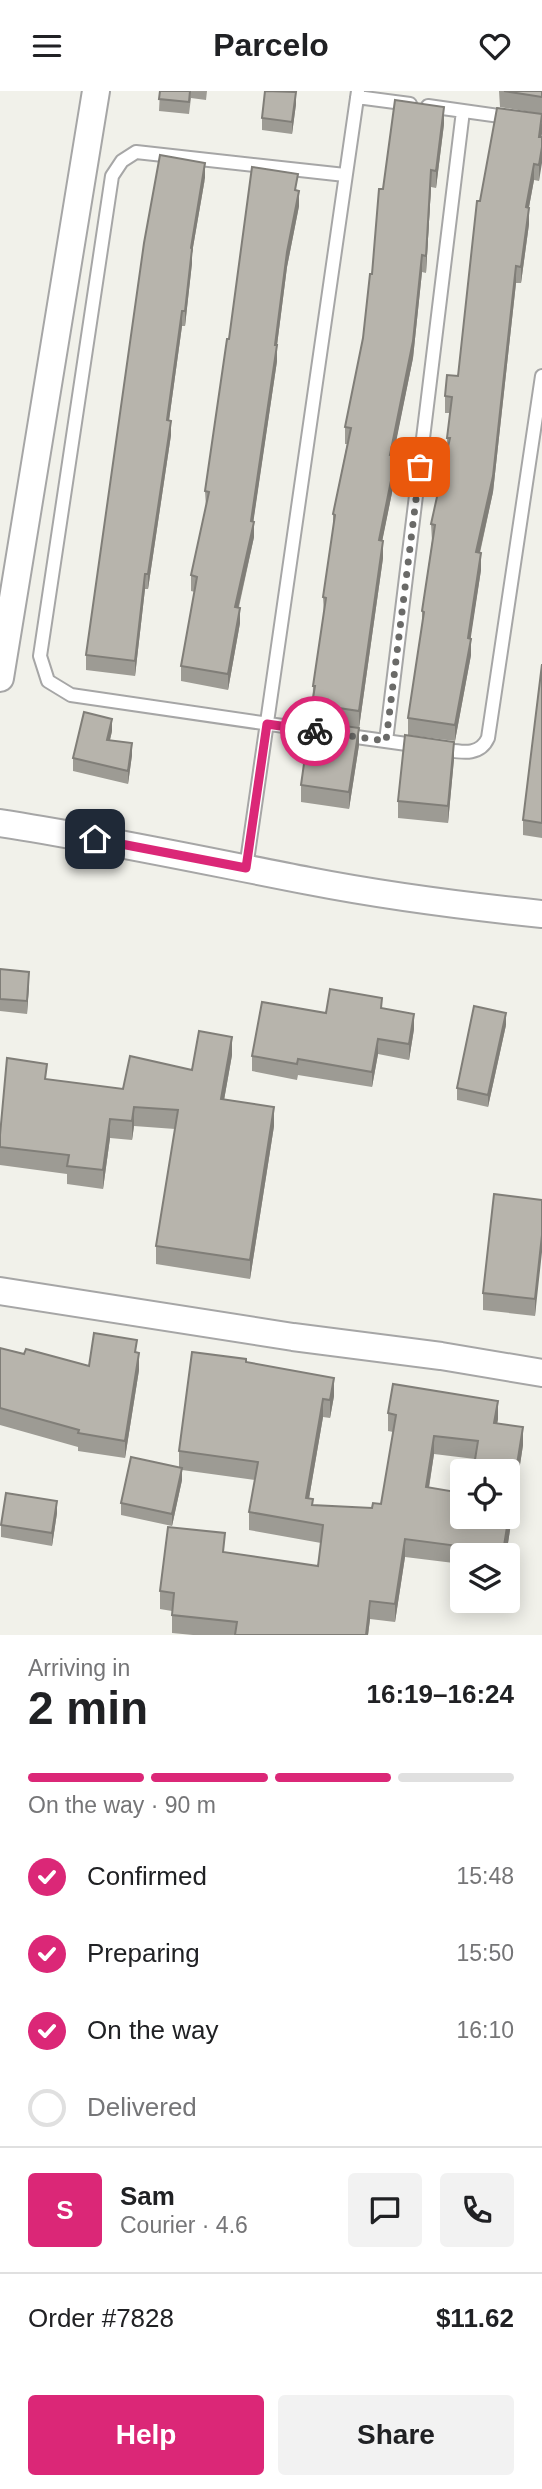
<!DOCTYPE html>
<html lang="en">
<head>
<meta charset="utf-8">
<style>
	:root { --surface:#fff; --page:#f2f2f2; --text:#202124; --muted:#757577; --line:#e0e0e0; --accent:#db2777 }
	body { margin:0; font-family:Arial,sans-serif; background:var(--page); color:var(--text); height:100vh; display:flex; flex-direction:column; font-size:26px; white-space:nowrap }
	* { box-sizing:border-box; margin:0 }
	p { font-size:23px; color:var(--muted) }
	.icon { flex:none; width:38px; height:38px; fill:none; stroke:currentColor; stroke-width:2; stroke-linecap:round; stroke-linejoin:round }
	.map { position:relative; height:1544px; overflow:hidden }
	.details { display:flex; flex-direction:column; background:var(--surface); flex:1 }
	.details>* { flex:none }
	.fabs { position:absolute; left:450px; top:1368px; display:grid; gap:14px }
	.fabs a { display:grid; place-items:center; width:70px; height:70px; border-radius:7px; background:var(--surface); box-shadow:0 4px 18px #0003; font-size:35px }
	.pin { position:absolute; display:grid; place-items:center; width:60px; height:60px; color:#fff; margin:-30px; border-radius:14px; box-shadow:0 4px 10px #0006 }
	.courier { position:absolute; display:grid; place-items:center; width:70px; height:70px; margin:-35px; border:5px solid #db2777; border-radius:50%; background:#fff; color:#222; box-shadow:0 2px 9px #0007 }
	.summary em { font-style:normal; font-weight:700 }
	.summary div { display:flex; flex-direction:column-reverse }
	.summary { display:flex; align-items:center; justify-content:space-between; height:119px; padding:0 28px }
	h1 { font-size:46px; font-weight:700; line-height:52px }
	.bar { display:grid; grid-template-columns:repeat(4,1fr); gap:10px 7px; align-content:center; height:84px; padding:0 28px }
	.bar i { height:9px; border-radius:5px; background:var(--line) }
	.bar .current { background:var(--accent) }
	.bar p { grid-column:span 4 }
	.line { display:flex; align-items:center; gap:18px; padding:0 28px; border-top:2px solid var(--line) }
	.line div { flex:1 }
	.round { display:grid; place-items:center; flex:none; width:74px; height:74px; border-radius:7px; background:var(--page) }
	ol { padding:0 28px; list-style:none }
	li { display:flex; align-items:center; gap:21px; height:77px }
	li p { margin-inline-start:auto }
	li .icon { padding:7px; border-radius:50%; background:var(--accent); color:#fff; stroke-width:4 }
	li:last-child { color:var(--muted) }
	li i { width:38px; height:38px; border:4px solid var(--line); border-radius:50% }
	.primary-button { display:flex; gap:14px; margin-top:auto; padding:14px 28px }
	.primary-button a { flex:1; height:80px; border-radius:7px; background:var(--accent); color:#fff; font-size:28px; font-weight:700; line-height:80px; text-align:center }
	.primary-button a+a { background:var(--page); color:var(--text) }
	header { display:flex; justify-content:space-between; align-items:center; height:91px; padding:0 28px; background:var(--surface); font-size:32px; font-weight:700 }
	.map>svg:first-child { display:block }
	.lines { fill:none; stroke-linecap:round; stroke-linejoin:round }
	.lane-casing { stroke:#a6a6a6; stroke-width:16 }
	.street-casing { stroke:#a6a6a6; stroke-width:30 }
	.lane { stroke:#fff; stroke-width:12 }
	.street { stroke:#fff; stroke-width:26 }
	.wall { fill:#9d9b94; fill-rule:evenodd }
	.shaded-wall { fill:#807e78 }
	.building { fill:#b7b4ac; stroke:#807e78; stroke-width:2; fill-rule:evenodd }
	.done { stroke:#6a6a68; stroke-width:7; stroke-dasharray:0 12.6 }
	.route { stroke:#db2777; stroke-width:9 }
</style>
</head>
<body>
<header><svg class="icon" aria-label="menu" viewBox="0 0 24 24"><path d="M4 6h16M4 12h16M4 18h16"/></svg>Parcelo<svg class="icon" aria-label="heart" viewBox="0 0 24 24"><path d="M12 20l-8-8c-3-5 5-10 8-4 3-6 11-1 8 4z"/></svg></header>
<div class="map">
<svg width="542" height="1544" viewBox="0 0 542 1544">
	<rect width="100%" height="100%" fill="#f1f1ea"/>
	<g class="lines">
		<!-- lane casing -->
		<g class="lane-casing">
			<path id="lane" d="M357,6L410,13
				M428,15L542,31
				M324,641L71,604L48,590L40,565L112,85L122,70L136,61L345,84
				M342,644L421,655
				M386,650L463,20
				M439,658C458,660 479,667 488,647L542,285
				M246,777L358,0"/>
		</g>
		<!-- street casing -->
		<g class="street-casing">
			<path id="street" d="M0,587L96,0
				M0,732C104,748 206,770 309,790C386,805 464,815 542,823
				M0,1200L293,1246L441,1265L542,1282"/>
		</g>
		<!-- lane -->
		<use href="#lane" class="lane"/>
		<!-- street -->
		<use href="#street" class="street"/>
	</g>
	<!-- wall -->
	<path class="wall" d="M160,0H207L206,9L191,7L189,23L159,20Z
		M499,0H542V23L500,16Z
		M296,13L292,43L262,39V27Z
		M444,33L436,97L431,96L426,182L422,181L413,267L393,364L396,382L382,450L383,467L359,637L312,630L313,595L324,524L323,506L333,438V423L347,353H345V336L363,247L383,98Z
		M541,46L539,90L534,89L529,116V133L521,192H516L493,401L480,462L481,479L470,548L471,564L455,650L408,644V627L422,537V520L432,450L431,433L447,358V347L450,322H445V305L458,285L480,110Z
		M205,87L192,162V172L185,235H182L169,329L171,344L148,498H145L135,585L86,579V564Z
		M297,99L299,115L287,176L277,254V270L253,431L254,446L239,516L240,532L228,599L181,590V575L195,501L191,500V484L206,416L205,400L229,248Z
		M542,573V747L523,744V729Z
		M112,640L110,649L132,664L128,693L73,680V667Z
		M359,654L349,718L301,711V694Z
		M454,668L448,732L398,727V710Z
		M0,878L29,893L27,923L0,920Z
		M382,917L414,938L409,969L378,963L372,996L298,984L297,989L252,980V965L326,922Z
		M506,934L488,1016L457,1009V997Z
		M232,964L224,1009L274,1035L250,1188L156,1173V1155L175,1038L134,1035L132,1049L110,1047L103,1098L67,1093V1083L0,1074V1044L47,989L123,998L192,979Z
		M542,1109L535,1225L483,1219V1202Z
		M0,1257L24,1263L89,1275L137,1262L139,1279L125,1367L78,1360V1356L0,1334Z
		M246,1271L334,1305L330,1327L323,1326L309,1407L313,1414L372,1417L381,1413L393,1341L388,1340V1322L498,1328L497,1332L523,1354L506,1465H462V1473L405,1466L395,1531L370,1528L368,1544H193L172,1542V1520L160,1518V1500L225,1461L318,1475L321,1452L249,1439V1421L255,1389L182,1379V1389L172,1435L121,1424V1412L179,1376V1360ZM434,1363L475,1368L508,1426L429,1397Z
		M57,1422L52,1455L1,1446V1434Z"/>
	<!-- shaded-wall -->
	<path class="shaded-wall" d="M296,1V13L292,43V31Z
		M444,16V33L436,97V80Z
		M542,27V43L539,62V46Z
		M542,56V72L539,90V74Z
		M205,72V87L192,162V172L185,235V220L191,157Z
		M534,73V89L526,132V116Z
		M431,79V96L426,182V165Z
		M299,100V115L287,176L275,270V254L287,161Z
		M529,117V133L521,192V176Z
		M422,164V181L413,267L390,381V364Z
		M516,175V192L493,401L476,478V461Z
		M182,220V235L167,344V329Z
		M277,254V270L252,440L254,431V446L235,531V516L251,430Z
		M171,330V344L148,498V483Z
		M396,365V382L379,466V449Z
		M383,450V467L359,637V620Z
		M481,462V479L470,552L471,548V564L455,650V634Z
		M145,483V498L135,585V570Z
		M240,517V532L228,599V583Z
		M112,628V640L107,661V649Z
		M359,637V654L349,718V701Z
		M454,651V668L448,732V715Z
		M132,652V664L128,693V680Z
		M29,881V893L27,923V910Z
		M506,922V934L488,1016V1004Z
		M414,923V938L409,969V953Z
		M232,946V964L221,1026V1008Z
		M378,948V963L372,996V981Z
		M134,1016V1035L132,1049V1030Z
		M274,1016V1035L250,1188V1169Z
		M110,1028V1047L103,1098V1079Z
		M542,1144V1161L535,1225V1208Z
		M139,1262V1279L125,1367V1350Z
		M334,1287V1305L330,1327V1309Z
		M323,1308V1326L306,1425V1407Z
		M498,1310V1328L494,1350V1332Z
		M523,1336V1354L506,1465H503Z
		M434,1345V1363L426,1414V1396Z
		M182,1377V1389L172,1435V1423Z
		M57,1410V1422L52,1455V1442Z
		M405,1448V1466L395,1531V1513Z
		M370,1510V1528L368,1544H366Z"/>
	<!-- building -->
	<path class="building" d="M160,0H190L189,11L159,8Z
		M265,0L296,1L292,31L262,27Z
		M504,0H542V6Z
		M395,9L444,16L436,80L431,79L426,165L422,164L413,250L390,364L396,365L379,449L383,450L359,620L312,613L315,595H313L326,507L323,506L335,424L333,423L351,337L345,336L363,247L370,183H372L379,98H383Z
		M497,17L542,23L539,46H542V56L539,74L534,73L526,116L529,117L521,176L516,175L493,385L476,461L481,462L468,547L471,548L455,634L408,627L424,521L422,520L435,434L431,433L450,347H447L452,306L445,305L447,284L458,285L477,110H480Z
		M160,64L205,72L191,157L192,158L185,220H182L167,329L171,330L148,483H145L135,570L86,564L144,152Z
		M252,76L298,83L295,99L299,100L287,161L275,254H277L251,430L254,431L235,516L240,517L228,583L181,575L197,486L191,484L209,401L205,400L227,248H229Z
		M542,573V732L523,729Z
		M84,621L112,628L107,649L132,652L128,680L73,667Z
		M310,630L359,637L349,701L301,694Z
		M405,644L454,651L448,715L398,710Z
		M0,878L29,881L27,910L0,908Z
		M330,898L382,907L381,917L414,923L409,953L378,948L372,981L298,968L297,973L252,965L262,911L326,922Z
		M474,915L506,922L488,1004L457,997Z
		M199,940L232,946L221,1008L274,1016L250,1169L156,1155L178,1019L134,1016L132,1030L110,1028L103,1079L67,1075L69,1064L0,1056V1044L7,967L47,973L45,988L123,998L130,965L192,979Z
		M494,1103L542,1109V1144L535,1208L483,1202Z
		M94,1242L137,1249L135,1261L139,1262L125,1350L78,1342L79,1339L0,1317V1257L24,1263L26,1258L89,1275Z
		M192,1261L246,1268V1271L334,1287L330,1309L323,1308L306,1407L313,1408L312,1414L372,1417L373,1412L381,1413L396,1324L388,1322L393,1293L498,1310L494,1332L523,1336L503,1461L405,1448L395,1513L370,1510L366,1544H235L237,1531L172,1524L174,1502L160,1500L168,1436L225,1442L223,1461L318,1475L323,1434L249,1421L258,1371L179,1360ZM434,1345L478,1350L473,1381H508V1426H462V1402L426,1396Z
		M131,1366L182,1377L172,1423L121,1412Z
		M6,1402L57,1410L52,1442L1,1434Z"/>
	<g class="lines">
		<!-- done -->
		<path class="done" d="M315,640L386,650L420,376"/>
		<!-- route -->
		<path class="route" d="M95,748L246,777L267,633L315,640"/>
	</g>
</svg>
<div class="fabs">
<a><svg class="icon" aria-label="locate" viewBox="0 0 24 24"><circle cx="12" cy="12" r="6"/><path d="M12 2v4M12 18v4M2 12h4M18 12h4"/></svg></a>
<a><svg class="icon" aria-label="layers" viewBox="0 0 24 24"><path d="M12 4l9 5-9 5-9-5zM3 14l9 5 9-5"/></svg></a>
</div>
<div class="pin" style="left:420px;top:376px;background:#ea580c"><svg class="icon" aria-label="bag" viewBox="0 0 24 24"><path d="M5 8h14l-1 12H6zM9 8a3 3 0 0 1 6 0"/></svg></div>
<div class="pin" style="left:95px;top:748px;background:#1f2937"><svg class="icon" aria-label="home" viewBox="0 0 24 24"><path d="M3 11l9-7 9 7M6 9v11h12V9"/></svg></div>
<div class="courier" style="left:315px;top:640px"><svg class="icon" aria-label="bike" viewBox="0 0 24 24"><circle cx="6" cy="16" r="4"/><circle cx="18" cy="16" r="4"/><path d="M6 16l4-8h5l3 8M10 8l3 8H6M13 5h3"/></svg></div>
</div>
<section class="details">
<div class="summary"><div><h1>2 min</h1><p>Arriving in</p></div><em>16:19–16:24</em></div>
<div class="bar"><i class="current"></i><i class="current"></i><i class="current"></i><i></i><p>On the way · 90 m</p></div>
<ol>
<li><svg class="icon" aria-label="check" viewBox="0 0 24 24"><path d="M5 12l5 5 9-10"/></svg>Confirmed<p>15:48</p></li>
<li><svg class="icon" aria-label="check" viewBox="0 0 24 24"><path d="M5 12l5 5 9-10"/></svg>Preparing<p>15:50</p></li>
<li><svg class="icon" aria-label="check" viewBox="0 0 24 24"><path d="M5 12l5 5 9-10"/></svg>On the way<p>16:10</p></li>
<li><i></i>Delivered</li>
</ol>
<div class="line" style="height:126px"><b class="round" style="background:var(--accent);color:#fff">S</b><div><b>Sam</b><p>Courier · 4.6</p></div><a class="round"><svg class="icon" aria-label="chat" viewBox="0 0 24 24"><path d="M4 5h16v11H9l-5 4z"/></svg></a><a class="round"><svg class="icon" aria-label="phone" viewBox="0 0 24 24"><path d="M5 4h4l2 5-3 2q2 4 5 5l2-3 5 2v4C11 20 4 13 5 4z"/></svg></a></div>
<div class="line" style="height:91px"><div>Order #7828</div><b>$11.62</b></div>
<div class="primary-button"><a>Help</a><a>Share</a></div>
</section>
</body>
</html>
